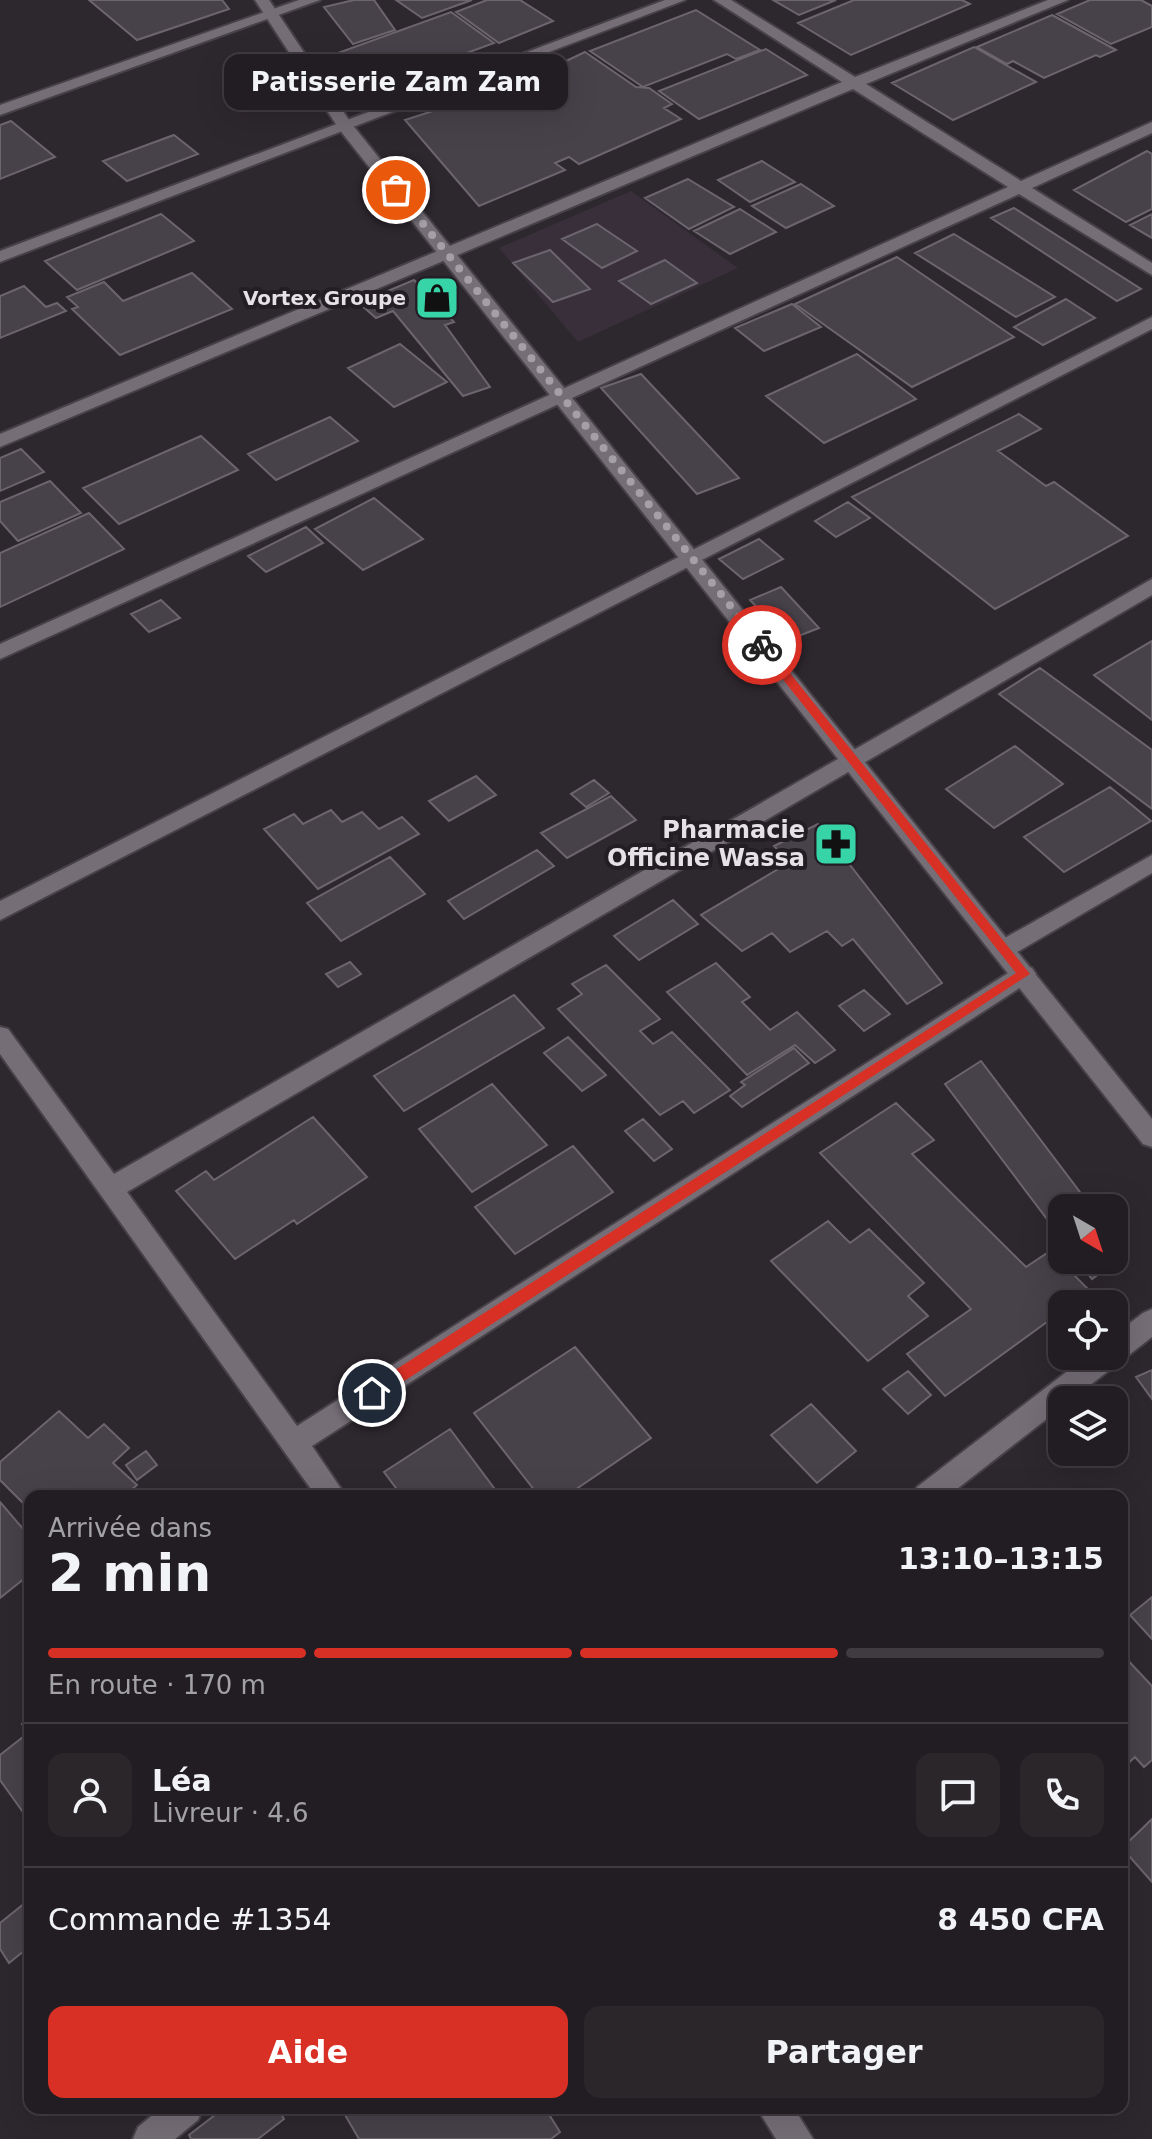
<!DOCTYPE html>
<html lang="fr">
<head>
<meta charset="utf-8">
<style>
	:root { --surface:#221d22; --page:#2a262a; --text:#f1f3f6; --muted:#a2a2a5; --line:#3f3b40; --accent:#d93025 }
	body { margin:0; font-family:"DejaVu Sans",sans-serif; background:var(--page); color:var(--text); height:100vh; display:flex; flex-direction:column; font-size:30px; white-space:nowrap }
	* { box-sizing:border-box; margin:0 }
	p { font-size:26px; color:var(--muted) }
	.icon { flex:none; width:44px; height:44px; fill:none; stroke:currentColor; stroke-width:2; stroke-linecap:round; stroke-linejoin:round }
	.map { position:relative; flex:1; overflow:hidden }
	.drawer { position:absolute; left:24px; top:1490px; width:1104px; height:624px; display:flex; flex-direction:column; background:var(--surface); border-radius:16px; box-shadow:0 8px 32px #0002,0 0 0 2px var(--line) }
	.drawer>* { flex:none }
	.needle { width:52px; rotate:141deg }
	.buttons { position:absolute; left:1048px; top:1194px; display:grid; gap:16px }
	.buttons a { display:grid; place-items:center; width:80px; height:80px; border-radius:16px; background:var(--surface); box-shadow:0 8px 32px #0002,0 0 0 2px var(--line); font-size:40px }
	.pin { position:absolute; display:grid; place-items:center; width:68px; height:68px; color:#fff; margin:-34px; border:4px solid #fff; border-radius:50%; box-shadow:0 2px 8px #0007 }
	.courier { position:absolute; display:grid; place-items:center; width:80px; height:80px; margin:-40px; border:6px solid #d93025; border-radius:50%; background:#fff; color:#222; box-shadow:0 2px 10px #0007 }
	.bubble { position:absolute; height:56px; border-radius:16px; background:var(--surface); box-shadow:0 8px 32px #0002,0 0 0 2px var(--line); font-size:26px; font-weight:700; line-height:56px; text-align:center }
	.head em { font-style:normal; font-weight:700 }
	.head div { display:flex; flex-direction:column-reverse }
	.head { display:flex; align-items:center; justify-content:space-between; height:136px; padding:0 24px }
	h1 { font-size:52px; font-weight:700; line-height:60px }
	.bar { display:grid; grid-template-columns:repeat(4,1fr); gap:12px 8px; align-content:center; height:96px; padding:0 24px }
	.bar i { height:10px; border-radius:6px; background:var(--line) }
	.bar .on { background:var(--accent) }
	.bar p { grid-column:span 4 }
	.line { display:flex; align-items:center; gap:20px; padding:0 24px; border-top:2px solid var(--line) }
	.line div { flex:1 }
	.round { display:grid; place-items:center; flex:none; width:84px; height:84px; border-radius:16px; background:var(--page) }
	.primary-button { display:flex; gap:16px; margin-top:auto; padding:16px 24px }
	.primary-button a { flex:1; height:92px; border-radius:16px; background:var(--accent); color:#fff; font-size:32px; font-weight:700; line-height:92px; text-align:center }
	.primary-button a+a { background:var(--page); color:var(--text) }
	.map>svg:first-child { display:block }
	.built { fill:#382f3a }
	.building { fill:#474149; stroke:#6c656e; stroke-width:2 }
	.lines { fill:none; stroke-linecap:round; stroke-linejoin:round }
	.street-casing { stroke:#474248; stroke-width:4 }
	.secondary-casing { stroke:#474248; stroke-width:4 }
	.street { fill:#756e77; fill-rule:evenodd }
	.secondary { fill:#756e77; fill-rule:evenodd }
	.route { fill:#d93025 }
	.done { stroke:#a5a0a6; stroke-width:8; stroke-dasharray:0 14.4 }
	.labels { text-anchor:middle; stroke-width:8; stroke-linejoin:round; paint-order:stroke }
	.far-poi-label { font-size:20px; font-weight:bold; fill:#e5e1e6; stroke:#231d24; text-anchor:end }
	.poi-label { font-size:24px; font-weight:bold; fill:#e5e1e6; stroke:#231d24; text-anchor:end }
</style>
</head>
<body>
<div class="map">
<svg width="1152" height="2139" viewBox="0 0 1152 2139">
	<rect width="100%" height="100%" fill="#2d272e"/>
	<!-- built -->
	<path class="built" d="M631,191L738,268L578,342L499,248Z"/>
	<!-- building -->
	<path class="building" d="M89,0H222L229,9L137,40Z
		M354,0H374L395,30L353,44L324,7Z
		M396,0H472L422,18Z
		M487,0H520L553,21L499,43L456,12Z
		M773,0H836L799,15Z
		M854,0H962L970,4L851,55L798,23Z
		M1090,0H1141L1152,6V27L1111,44L1057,14Z
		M696,10L760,50L736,59L727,54L643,87L590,51Z
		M451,12L494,43L377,86L335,54Z
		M1052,15L1116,50L1100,57L1096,55L1044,78L1013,61L1007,64L977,47Z
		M974,47L1036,82L953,120L892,83Z
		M766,49L807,75L699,119L659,91Z
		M585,52L636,87L649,88L672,104L664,108L681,119L579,164L569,157L555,163L565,170L479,206L405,120L479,96L497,109L507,89Z
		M248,86L268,103L250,109L230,92Z
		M11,121L55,157L0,179V125Z
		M174,135L198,154L127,181L103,161Z
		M1147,151L1152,154V209L1126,222L1074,190Z
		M762,161L795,182L750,202L718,180Z
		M688,179L734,207L689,229L645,198Z
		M801,184L834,206L786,228L752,206Z
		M1014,208L1141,289L1117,301L991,218Z
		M740,209L776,232L730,254L694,231Z
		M161,214L194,241L77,290L45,261Z
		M1152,214V238L1130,225Z
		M597,224L637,251L602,268L562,239Z
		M954,234L1055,297L1016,317L915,253Z
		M550,250L590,289L553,302L513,263Z
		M897,257L1014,337L912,387L795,304Z
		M665,260L697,283L651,304L619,281Z
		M192,273L232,309L120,355L72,309L78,307L67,297L104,282L123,301Z
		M414,280L454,322L445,325L490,387L463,396L393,311L376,318L359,303Z
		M24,286L46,307L57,303L66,311L0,338V296Z
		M1066,299L1095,318L1043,345L1014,327Z
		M792,304L821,327L764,351L735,328Z
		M400,344L447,382L394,407L348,368Z
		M857,354L916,399L824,443L766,396Z
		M641,374L739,478L697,494L601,388Z
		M1019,414L1041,429L998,451L1046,486L1054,482L1128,536L995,609L852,497Z
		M330,417L358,441L276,480L248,454Z
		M201,436L238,470L119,524L83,488Z
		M21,449L44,472L0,491V458Z
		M50,481L81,513L18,541L0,521V502Z
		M374,498L423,539L363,570L315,529Z
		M848,502L870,518L836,537L815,521Z
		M89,513L124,549L0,607V553Z
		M306,527L323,543L266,572L248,556Z
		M759,539L783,559L743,579L719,559Z
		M781,587L819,628L788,640L750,600Z
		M161,600L180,618L149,632L131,614Z
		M1152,641V720L1094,675Z
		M1040,668L1152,750V809L999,694Z
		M1015,746L1063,784L994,828L946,789Z
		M476,776L496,795L449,821L429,801Z
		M594,780L609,793L586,807L571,794Z
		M1110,787L1151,821L1064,872L1024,837Z
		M611,796L636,820L567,858L541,833Z
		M331,810L342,822L362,812L379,829L402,817L419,834L318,889L264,829L294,814L303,824Z
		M818,824L942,983L907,1004L853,939L842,946L827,931L790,952L772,933L742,951L701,915L790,862L774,846Z
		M537,850L554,866L464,919L448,901Z
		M390,857L425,894L341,941L307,903Z
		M673,900L698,924L639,960L614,936Z
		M350,962L361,974L338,987L326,974Z
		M716,963L750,997L742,1002L770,1030L797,1012L835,1050L815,1063L795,1045L747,1075L667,992Z
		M606,965L660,1019L640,1031L653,1044L672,1032L730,1090L694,1113L683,1101L660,1115L558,1009L582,994L572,984Z
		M864,990L890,1014L864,1031L839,1006Z
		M514,995L544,1028L404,1111L374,1076Z
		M568,1037L606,1075L582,1091L544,1053Z
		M794,1048L809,1063L742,1107L730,1096L745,1085L741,1082Z
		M981,1061L1092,1208H1062V1239L945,1084Z
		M492,1084L547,1145L472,1192L419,1129Z
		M896,1103L934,1140L912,1154L1026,1267L1050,1251L1090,1291L1071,1304H1062V1311L945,1396L907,1354L971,1309L820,1153Z
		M313,1117L367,1177L297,1224L294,1220L235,1259L176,1191L206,1171L214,1180Z
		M643,1119L672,1149L654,1161L625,1131Z
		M573,1146L613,1192L515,1254L475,1207Z
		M828,1221L850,1243L869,1229L924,1283L908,1296L928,1316L868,1361L771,1261Z
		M1114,1237L1126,1254L1092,1279L1077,1260H1114Z
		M575,1347L651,1438L566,1496H539L474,1413Z
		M1152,1370V1399L1136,1377Z
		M908,1371L931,1395L908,1414L883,1389Z
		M811,1404L856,1451L817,1483L771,1435Z
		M59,1411L88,1438L104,1424L129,1448L113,1463L137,1485L124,1496H30V1510L0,1480V1462Z
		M450,1429L500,1496H402L384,1472Z
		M146,1451L157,1465L137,1480L126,1465Z
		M0,1502L30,1537V1574L0,1598Z
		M1152,1597V1639L1130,1615Z
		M1122,1654L1152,1686V1760L1144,1767L1135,1757L1122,1769Z
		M30,1718V1822L0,1780V1755L28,1733L22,1724Z
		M1152,1819V1882L1122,1848Z
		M25,1903L30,1909V1946L9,1963L0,1949V1923Z
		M224,2108H278L284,2119L258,2139H191L189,2135Z
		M341,2108H545L560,2132L551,2139H359Z"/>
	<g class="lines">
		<!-- street casing -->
		<g class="street-casing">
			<path id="street" d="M299,0H320L0,115V105Z
				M665,0H685L0,262V251Z
				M714,0H731L855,77L1048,0H1068L866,84L1021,181L1152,122V133L1032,188L1152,263V275L1019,194L0,659V644L1008,187L853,89L0,447V434L842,82Z
				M1152,317V329L0,920V901Z
				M1152,579V595L127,1192L297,1426L1016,968L1024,965L1032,968L1036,974L1032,980L312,1446L346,1496H316L0,1054V1027L8,1029L114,1174Z
				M1152,855V873L1012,955L1004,958L996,955L993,949L996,943Z
				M1152,1309V1337L1071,1400H1062V1407L948,1496H913L917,1487L1087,1356H1114V1335L1143,1313Z
				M161,2108H203L198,2120L175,2139H133L138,2127Z
				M757,2108H794L813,2139H776Z"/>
		</g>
		<!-- secondary casing -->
		<g class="secondary-casing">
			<path id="secondary" d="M255,0H269L351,123L1152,1119V1147L1143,1144L339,129Z"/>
		</g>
		<!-- street -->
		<use href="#street" class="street"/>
		<!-- secondary -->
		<use href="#secondary" class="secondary"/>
	</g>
	<!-- route -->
	<path class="route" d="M758,643H766L1030,974L378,1398H367V1388L1016,973L758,648Z"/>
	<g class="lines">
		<!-- done -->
		<path class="done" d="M396,190L762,645"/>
	</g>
	<!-- icons -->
	<defs>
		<g id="shop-square" transform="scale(2.3)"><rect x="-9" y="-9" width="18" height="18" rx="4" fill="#36d4a7" stroke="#231d24"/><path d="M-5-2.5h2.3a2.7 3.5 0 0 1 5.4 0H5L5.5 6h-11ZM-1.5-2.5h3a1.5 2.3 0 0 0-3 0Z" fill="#111"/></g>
		<g id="pharmacy-square" transform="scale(2.3)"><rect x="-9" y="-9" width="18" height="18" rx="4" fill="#36d4a7" stroke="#231d24"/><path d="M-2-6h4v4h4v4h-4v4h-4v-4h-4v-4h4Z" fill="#111"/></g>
	</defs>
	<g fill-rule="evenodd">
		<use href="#shop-square" x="437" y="298"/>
		<use href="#pharmacy-square" x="836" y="844"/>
	</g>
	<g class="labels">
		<!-- far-poi labels -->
		<g class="far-poi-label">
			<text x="406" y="305">Vortex Groupe</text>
		</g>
		<!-- poi labels -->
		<g class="poi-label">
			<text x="805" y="838">Pharmacie<tspan x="805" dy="28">Officine Wassa</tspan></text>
		</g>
	</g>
</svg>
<div class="buttons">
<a><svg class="needle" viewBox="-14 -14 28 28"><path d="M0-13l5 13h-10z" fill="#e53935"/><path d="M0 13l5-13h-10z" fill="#a2a2a5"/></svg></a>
<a><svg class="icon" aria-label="locate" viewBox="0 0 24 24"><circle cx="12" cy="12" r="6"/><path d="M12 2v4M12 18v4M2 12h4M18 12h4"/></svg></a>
<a><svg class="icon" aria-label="layers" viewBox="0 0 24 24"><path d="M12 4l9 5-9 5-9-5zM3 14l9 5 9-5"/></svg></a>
</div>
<div class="pin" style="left:396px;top:190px;background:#ea580c"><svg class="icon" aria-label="bag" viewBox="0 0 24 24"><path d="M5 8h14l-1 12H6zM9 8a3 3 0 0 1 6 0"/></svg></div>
<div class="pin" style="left:372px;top:1393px;background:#1f2937"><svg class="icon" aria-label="home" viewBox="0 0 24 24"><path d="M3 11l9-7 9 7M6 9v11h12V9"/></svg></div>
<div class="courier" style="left:762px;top:645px"><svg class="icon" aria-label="bike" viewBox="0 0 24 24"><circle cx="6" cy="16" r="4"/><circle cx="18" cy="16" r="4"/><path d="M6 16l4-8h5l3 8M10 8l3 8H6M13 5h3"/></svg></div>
<div class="bubble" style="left:224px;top:54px;width:344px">Patisserie Zam Zam</div>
<section class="drawer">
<div class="head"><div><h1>2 min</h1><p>Arrivée dans</p></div><em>13:10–13:15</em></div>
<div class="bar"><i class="on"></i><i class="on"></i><i class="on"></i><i></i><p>En route · 170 m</p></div>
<div class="line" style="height:144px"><a class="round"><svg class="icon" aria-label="person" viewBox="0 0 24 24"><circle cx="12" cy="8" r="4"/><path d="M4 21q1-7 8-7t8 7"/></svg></a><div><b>Léa</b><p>Livreur · 4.6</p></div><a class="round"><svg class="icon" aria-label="chat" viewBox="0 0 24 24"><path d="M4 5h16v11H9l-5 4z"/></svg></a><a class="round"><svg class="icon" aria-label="phone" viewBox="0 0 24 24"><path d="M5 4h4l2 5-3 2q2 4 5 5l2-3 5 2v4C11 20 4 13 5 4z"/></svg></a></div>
<div class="line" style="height:104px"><div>Commande #1354</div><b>8 450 CFA</b></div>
<div class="primary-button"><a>Aide</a><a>Partager</a></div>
</section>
</div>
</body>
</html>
